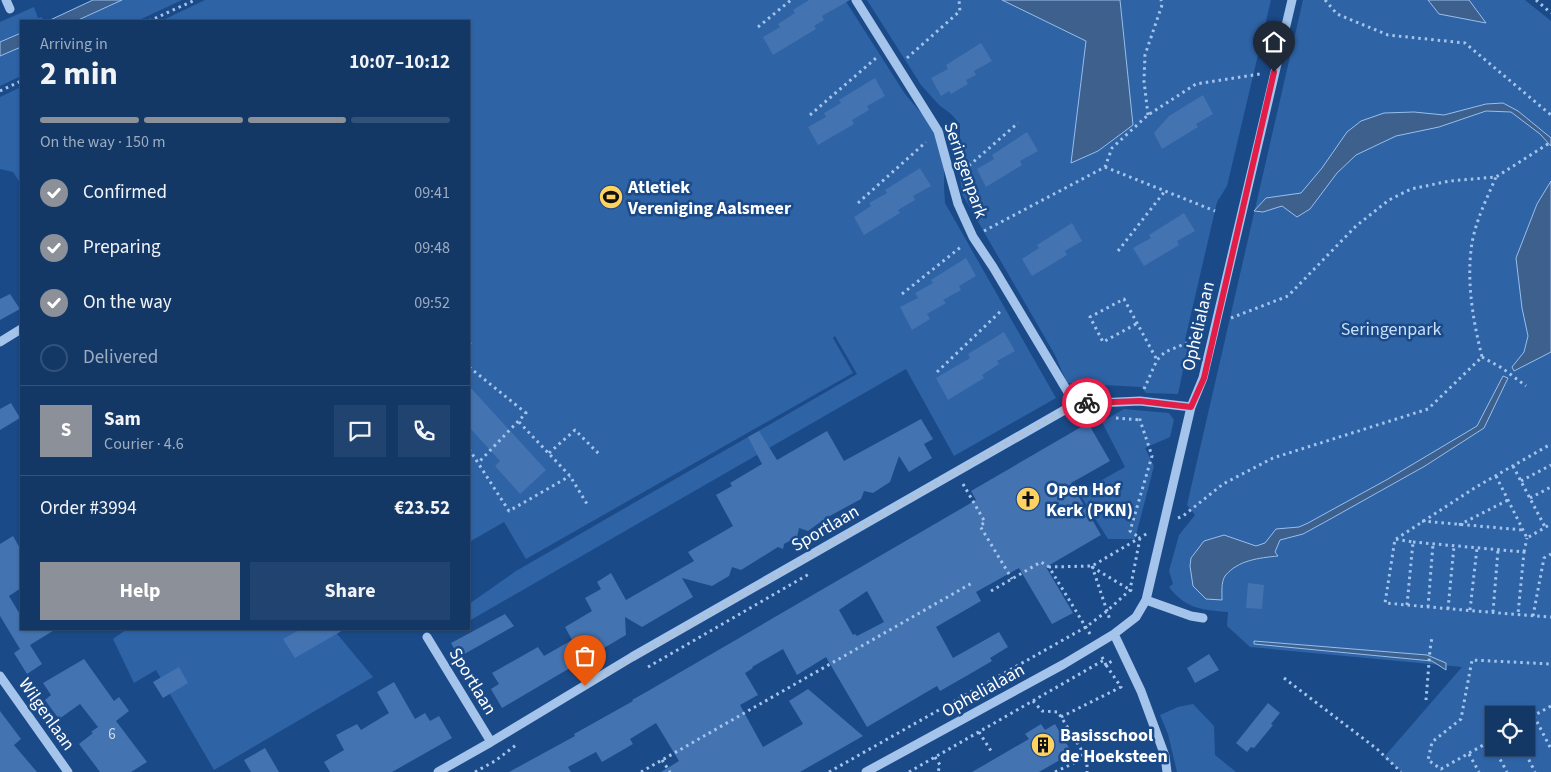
<!DOCTYPE html>
<html lang="en">
<head>
<meta charset="utf-8">
<style>
	:root { --surface:#143866; --page:#21436f; --text:#f1f3f6; --muted:#9dacbf; --line:#33527a; --accent:#8c9099 }
	body { margin:0; font-family:"Source Sans 3",sans-serif; background:var(--page); color:var(--text); height:100vh; display:flex; flex-direction:column; font-size:19px; white-space:nowrap }
	* { box-sizing:border-box; margin:0 }
	p { font-size:16px; color:var(--muted) }
	.icon { flex:none; width:28px; height:28px; fill:none; stroke:currentColor; stroke-width:2; stroke-linecap:round; stroke-linejoin:round }
	.map { position:relative; flex:1; overflow:hidden }
	.details { position:absolute; left:20px; top:20px; width:450px; height:610px; display:flex; flex-direction:column; background:var(--surface); border-radius:0px; box-shadow:0 1px 4px #0004,0 0 0 1px var(--line) }
	.details>* { flex:none }
	.controls { position:absolute; left:1485px; top:706px; display:grid; gap:10px }
	.controls a { display:grid; place-items:center; width:50px; height:50px; border-radius:0px; background:var(--surface); box-shadow:0 1px 4px #0004,0 0 0 1px var(--line); font-size:25px }
	.pin { position:absolute; display:grid; place-items:center; width:42px; height:42px; color:#fff; margin:-51px -21px; border-radius:50% 50% 50% 0; rotate:-45deg; box-shadow:0 0 5px #0007 }
	.pin .icon { rotate:45deg }
	.courier { position:absolute; display:grid; place-items:center; width:50px; height:50px; margin:-25px; border:4px solid #e11d48; border-radius:50%; background:#fff; color:#222; box-shadow:0 1px 6px #0007 }
	.overview em { font-style:normal; font-weight:700 }
	.overview div { display:flex; flex-direction:column-reverse }
	.overview { display:flex; align-items:center; justify-content:space-between; height:85px; padding:0 20px }
	h1 { font-size:32px; font-weight:700; line-height:38px }
	.bar { display:grid; grid-template-columns:repeat(4,1fr); gap:8px 5px; align-content:center; height:60px; padding:0 20px }
	.bar i { height:6px; border-radius:4px; background:var(--line) }
	.bar .current { background:var(--accent) }
	.bar p { grid-column:span 4 }
	.line { display:flex; align-items:center; gap:12px; padding:0 20px; border-top:1px solid var(--line) }
	.line div { flex:1 }
	.round { display:grid; place-items:center; flex:none; width:52px; height:52px; border-radius:0px; background:var(--page) }
	ol { padding:0 20px; list-style:none }
	li { display:flex; align-items:center; gap:15px; height:55px }
	li p { margin-inline-start:auto }
	li .icon { padding:5px; border-radius:50%; background:var(--accent); color:#fff; stroke-width:4 }
	li:last-child { color:var(--muted) }
	li i { width:28px; height:28px; border:2px solid var(--line); border-radius:50% }
	.primary-button { display:flex; gap:10px; margin-top:auto; padding:10px 20px }
	.primary-button a { flex:1; height:58px; border-radius:0px; background:var(--accent); color:#fff; font-size:20px; font-weight:700; line-height:58px; text-align:center }
	.primary-button a+a { background:var(--page); color:var(--text) }
	.map>svg:first-child { display:block }
	.green { fill:#2e63a6; fill-rule:evenodd }
	.water { fill:#3e608d; stroke:#97bfee }
	.building { fill:#4473b1; fill-rule:evenodd }
	.lines { fill:none; stroke-linecap:round; stroke-linejoin:round }
	.path { stroke:#a4c4ec; stroke-width:3; stroke-dasharray:2.5 4; stroke-linecap:butt }
	.minor { stroke:#a4c4ec; stroke-width:9 }
	.done { stroke:#afc0d5; stroke-width:5; stroke-dasharray:0 9 }
	.route { stroke:#e11d48; stroke-width:6 }
	.labels { text-anchor:middle; stroke-width:5; stroke-linejoin:round; paint-order:stroke }
	.number-label { font-size:15px; fill:#d0dcec }
	.street-label { font-size:18px; fill:#fff; stroke:#1b4a88 }
	.poi-label { font-size:18px; font-weight:bold; fill:#fff; stroke:#1b4a88; text-anchor:start }
	.park-label { font-size:18px; fill:#cadff9; stroke:#1b4a88 }
</style>
</head>
<body>
<div class="map">
<svg width="1551" height="772" viewBox="0 0 1551 772">
	<rect width="100%" height="100%" fill="#1b4a88"/>
	<!-- green -->
	<path class="green" d="M122,0H182L137,21H76Z
		M205,0H845L905,94L922,114L935,122L944,132V187L945,203L1056,398L954,456L906,369L469,621V604L516,571L857,374L835,336L833,338L853,373L526,559L504,522L471,541L469,546V21H161Z
		M867,0H1002L1086,40L1071,163L1133,125L1120,0H1271L1227,186L1217,202L1185,340L1188,346L1178,394L1146,393L1141,387L1067,383L1055,355L962,194L960,178V124L951,114L939,105L921,85Z
		M1303,0H1525L1551,21V772H1402L1384,757L1462,667L1250,647L1227,626L1228,612C1202,610 1186,609 1169,587L1173,584L1169,571L1179,535L1195,515L1187,505ZM1494,715H1526V748H1494Z
		M34,7L38,18L42,17L43,21H21V33L0,42V22Z
		M21,47V76L0,86V56Z
		M21,87V136L20,137L21,140V184L13,172L0,169V97Z
		M1124,409L1169,413L1174,420L1170,437L1145,448L1154,466L1135,539H1108L1079,493L1125,467L1102,422Z
		M127,629H333L373,677L214,770L156,670L134,683L113,639Z
		M1193,704L1214,726L1215,755L1236,772H1177L1168,734L1160,715L1178,707Z"/>
	<!-- water -->
	<path class="water" d="M93,0H122L76,21H48Z
		M1002,0H1120L1133,125L1098,151L1071,163L1086,41Z
		M1428,0H1469L1486,23L1439,14Z
		M21,33V47L0,56V42Z
		M1503,103L1518,111L1551,138V146L1540,134L1511,112L1486,111L1439,127L1396,136L1356,155L1337,173L1310,209L1297,217L1282,206L1263,212L1254,211L1266,198L1301,193L1322,168L1347,132L1361,121L1384,113L1414,112L1444,115L1486,104Z
		M1551,181V352L1514,371L1512,367L1524,352L1528,336L1522,308L1516,258L1537,204Z
		M1503,376L1508,378L1484,428L1425,466L1325,522L1303,534L1280,540L1275,552L1278,556C1259,558 1238,560 1225,576C1221,582 1222,593 1222,600L1206,599L1193,586L1190,566L1191,558L1204,541L1224,535L1256,546L1265,543L1276,529L1299,527L1308,523L1388,479L1477,426Z
		M1254,641L1427,655L1446,663V670L1432,661L1254,644Z"/>
	<!-- building -->
	<path class="building" d="M809,0H850L822,16L824,20L814,26L816,29L773,55L763,37L780,27L778,24L795,13L793,10Z
		M981,43L992,61L974,71L976,75L966,80L968,84L951,94L949,91L941,96L931,78L948,69L946,65Z
		M875,78L885,96L867,106L869,110L852,120L854,124L818,145L808,127L826,117L824,113L841,103L839,100Z
		M1203,95L1213,114L1196,124L1198,127L1162,149L1154,133L1169,116Z
		M1027,132L1038,151L1020,161L1022,165L986,187L977,169L994,159L992,155Z
		M920,168L931,186L913,196L915,200L898,210L900,213L864,235L854,217L871,206L869,203L887,193L885,190Z
		M1184,213L1195,231L1177,241L1179,245L1144,266L1133,248L1151,238L1149,235Z
		M1072,223L1082,241L1065,251L1067,255L1032,276L1022,259L1039,248L1037,245Z
		M966,258L976,276L959,286L961,290L943,300L946,303L927,314L930,319L912,330L900,307L918,298L915,293L933,283L931,280Z
		M10,294L20,309L0,320V299Z
		M1004,332L1015,351L997,361L999,364L982,375L984,378L948,400L936,378L970,358L968,354Z
		M469,386L546,470L520,494L495,466L500,461L469,427Z
		M11,403L20,418L0,430V409Z
		M921,419L933,439L924,444L932,458L909,472L899,456L890,482L873,493L864,491L861,499L826,518L808,531L799,528L797,537L784,544L783,549L778,547L741,570L732,567L729,576L712,586L682,578L693,597L642,627L625,617L626,635L502,708L491,689L499,684L492,673L538,647L544,656L572,640L565,627L592,611L585,598L601,589L597,582L611,573L626,600L694,561L688,552L733,526L716,495L732,486L730,483L762,464L748,437L759,431L777,460L827,431L844,461Z
		M1088,423L1110,461L1071,483L1101,535L1046,567L1073,613L1052,624L1019,568L976,592L981,601L936,627L953,658L999,632L1008,647L990,658L992,661L975,671L940,691L937,686L867,727L826,657L797,675L783,649L752,667L753,668L745,673L758,695L740,705L763,747L803,724L789,701L808,689L863,736L800,772H661L679,761L656,723L630,739L633,744L602,762L596,752L568,767L571,772H509L575,736L574,734L633,701L632,700L648,691L976,500L971,491ZM867,591L884,622L857,636L855,634L853,635L839,610Z
		M13,536L21,550V588L9,596L21,616V629H56L30,645L42,664L27,674L14,653L20,649L0,616V544Z
		M1248,583L1264,585L1262,609L1246,608Z
		M505,614L514,626L459,657L451,643Z
		M301,629H345L295,658L283,639Z
		M1209,654L1219,670L1195,683L1187,668Z
		M84,659L114,701L119,697L129,711L116,721L147,762L131,772H100L79,744L93,733L91,732L98,727L80,704L59,719L45,700L51,695L43,683Z
		M179,667L188,683L163,698L153,682Z
		M394,682L415,719L425,713L430,721L439,716L452,738L392,772H330L324,762L344,750L336,735L357,724L361,730L389,713L377,692Z
		M1268,703L1280,713L1271,724L1273,725L1254,748L1251,747L1247,752L1236,743Z
		M0,711L21,739L14,745L37,772H0Z
		M1041,724L1045,730L1055,724L1072,753L1039,772H972L1029,739L1025,734Z
		M265,748L279,772H251L244,760Z"/>
	<g class="lines">
		<!-- path -->
		<path class="path" d="M1325,0L1337,14L1388,35L1465,43L1551,115
			M1536,0L1551,13
			M149,21L195,0
			M758,27L791,0
			M907,58L960,11L959,0
			M0,91L21,81
			M810,115L876,58
			M1148,115L1144,81L1145,55L1162,5L1161,0
			M1105,167L1215,211
			M964,170L1018,123
			M858,203L926,142
			M984,231L1105,167L1112,148L1148,115L1196,84L1260,74
			M1118,251L1165,191
			M902,294L962,246
			M1231,318L1288,296L1356,226L1389,200L1411,189L1450,181L1496,177L1551,142
			M1136,324L1103,342L1090,317L1124,299L1157,360
			M469,342L471,345L469,347
			M1482,357L1502,368L1526,386
			M469,367L526,413L478,463
			M937,372L1002,310
			M1144,389L1157,360L1165,352L1187,343L1202,320
			M1116,418L1140,420
			M519,422L570,476L587,504
			M469,449L509,511L570,476
			M549,453L575,430L600,455
			M1513,466L1545,527
			M1496,476L1527,538L1551,524
			M1521,481L1551,465
			M963,484L985,522L980,526L1012,579
			M1530,498L1551,487
			M1178,518L1183,516L1223,484L1273,458L1428,409L1482,357C1473,320 1466,281 1472,243C1476,220 1487,198 1496,177
			M1422,521L1523,530
			M1459,525L1508,500
			M1396,539L1476,487L1551,444
			M1413,542L1524,552L1518,614
			M1524,552L1527,538
			M1092,566L1110,620
			M1092,567L1132,591
			M991,591L1041,562L1049,567
			M1407,605L1413,542L1395,539L1385,603C1440,608 1496,613 1551,617
			M1428,607L1433,544
			M1448,609L1454,546
			M1470,610L1477,548
			M1493,612L1498,550
			M1533,616L1544,558L1551,554
			M1090,634L1049,567L1092,566L1148,533
			M1102,657L1106,665L1112,661
			M648,667L809,574
			M1284,678L1377,749L1401,772
			M1426,700L1430,650L1432,637
			M1033,701L1042,711L1058,712L1081,749L1082,758L1087,762V772
			M1534,716L1551,749
			M1061,717L1121,687L1106,665
			M1526,720L1551,706
			M979,732L993,754
			M1494,739L1441,769L1428,760L1432,742L1461,719L1472,660L1551,664
			M1494,748L1507,772
			M1523,748L1535,772
			M1469,754L1479,772
			M935,757L940,765L938,772
			M662,760L670,772
			M475,772L495,761L516,745
			M641,772L972,583
			M829,772L1086,627L1107,611L1130,590L1140,538L1130,531L1152,456L1140,420V415
			M909,772L1104,660
			M1055,772L1074,763L1082,758"/>
		<!-- minor -->
		<path class="minor" d="M6,0L10,9
			M856,0L938,131L958,204L973,237L993,267L1075,404
			M0,342L21,329
			M1146,600L1191,616L1203,618
			M1114,634L1141,691L1165,756L1167,772
			M427,637L491,742
			M0,676L68,772
			M438,772L491,742L632,657L1075,404L1140,401L1191,407
			M866,772L1064,664L1114,634L1136,617L1146,600L1191,407L1203,378L1292,0"/>
	</g>
	<g class="lines">
		<!-- done -->
		<path class="done" d="M585,686L1075,404L1087,403"/>
		<!-- route -->
		<path class="route" d="M1087,403L1140,401L1191,407L1204,378L1274,72"/>
	</g>
	<!-- icons -->
	<defs>
		<g id="stadium-disc" transform="scale(1.25)"><circle r="9.5" fill="#fdd261" stroke="#1b4a88"/><path d="M0-5a6.5 5 0 1 0 0 10a6.5 5 0 1 0 0-10ZM-3.5-1.8h7v3.6h-7Z" fill="#111"/></g>
		<g id="church-disc" transform="scale(1.25)"><circle r="9.5" fill="#fdd261" stroke="#1b4a88"/><path d="M-1.2-6h2.4v3.5h3.3v2.4h-3.3V6h-2.4V-.1h-3.3v-2.4h3.3Z" fill="#111"/></g>
		<g id="building-disc" transform="scale(1.25)"><circle r="9.5" fill="#fdd261" stroke="#1b4a88"/><path d="M-4-6H4V6H1V3H-1V6H-4ZM-2.5-4.3h1.7v1.8h-1.7ZM.8-4.3h1.7v1.8H.8ZM-2.5-1h1.7V.8h-1.7ZM.8-1h1.7V.8H.8Z" fill="#111"/></g>
	</defs>
	<g fill-rule="evenodd">
		<use href="#stadium-disc" x="611" y="197"/>
		<use href="#church-disc" x="1028" y="499"/>
		<use href="#building-disc" x="1043" y="745"/>
	</g>
	<g class="labels">
		<!-- number labels -->
		<g class="number-label">
			<text x="112" y="739">6</text>
		</g>
		<!-- street labels -->
		<g class="street-label">
			<text transform="translate(966 170) rotate(71)" y="6">Seringenpark</text>
			<text transform="translate(1198 326) rotate(-77)" y="6">Ophelialaan</text>
			<text transform="translate(825 528) rotate(-30)" y="6">Sportlaan</text>
			<text transform="translate(473 681) rotate(59)" y="6">Sportlaan</text>
			<text transform="translate(983 690) rotate(-29)" y="6">Ophelialaan</text>
			<text transform="translate(47 714) rotate(55)" y="6">Wilgenlaan</text>
		</g>
		<!-- poi labels -->
		<g class="poi-label">
			<text x="628" y="193">Atletiek<tspan x="628" dy="21">Vereniging Aalsmeer</tspan></text>
			<text x="1046" y="495">Open Hof<tspan x="1046" dy="21">Kerk (PKN)</tspan></text>
			<text x="1060" y="741">Basisschool<tspan x="1060" dy="21">de Hoeksteen</tspan></text>
		</g>
		<!-- park labels -->
		<g class="park-label">
			<text x="1391" y="335">Seringenpark</text>
		</g>
	</g>
</svg>
<div class="controls">
<a><svg class="icon" aria-label="locate" viewBox="0 0 24 24"><circle cx="12" cy="12" r="6"/><path d="M12 2v4M12 18v4M2 12h4M18 12h4"/></svg></a>
</div>
<div class="pin" style="left:585px;top:686px;background:#ea580c"><svg class="icon" aria-label="bag" viewBox="0 0 24 24"><path d="M5 8h14l-1 12H6zM9 8a3 3 0 0 1 6 0"/></svg></div>
<div class="pin" style="left:1274px;top:72px;background:#1f2937"><svg class="icon" aria-label="home" viewBox="0 0 24 24"><path d="M3 11l9-7 9 7M6 9v11h12V9"/></svg></div>
<div class="courier" style="left:1087px;top:403px"><svg class="icon" aria-label="bike" viewBox="0 0 24 24"><circle cx="6" cy="16" r="4"/><circle cx="18" cy="16" r="4"/><path d="M6 16l4-8h5l3 8M10 8l3 8H6M13 5h3"/></svg></div>
<section class="details">
<div class="overview"><div><h1>2 min</h1><p>Arriving in</p></div><em>10:07–10:12</em></div>
<div class="bar"><i class="current"></i><i class="current"></i><i class="current"></i><i></i><p>On the way · 150 m</p></div>
<ol>
<li><svg class="icon" aria-label="check" viewBox="0 0 24 24"><path d="M5 12l5 5 9-10"/></svg>Confirmed<p>09:41</p></li>
<li><svg class="icon" aria-label="check" viewBox="0 0 24 24"><path d="M5 12l5 5 9-10"/></svg>Preparing<p>09:48</p></li>
<li><svg class="icon" aria-label="check" viewBox="0 0 24 24"><path d="M5 12l5 5 9-10"/></svg>On the way<p>09:52</p></li>
<li><i></i>Delivered</li>
</ol>
<div class="line" style="height:90px"><b class="round" style="background:var(--accent);color:#fff">S</b><div><b>Sam</b><p>Courier · 4.6</p></div><a class="round"><svg class="icon" aria-label="chat" viewBox="0 0 24 24"><path d="M4 5h16v11H9l-5 4z"/></svg></a><a class="round"><svg class="icon" aria-label="phone" viewBox="0 0 24 24"><path d="M5 4h4l2 5-3 2q2 4 5 5l2-3 5 2v4C11 20 4 13 5 4z"/></svg></a></div>
<div class="line" style="height:65px"><div>Order #3994</div><b>€23.52</b></div>
<div class="primary-button"><a>Help</a><a>Share</a></div>
</section>
</div>
</body>
</html>
